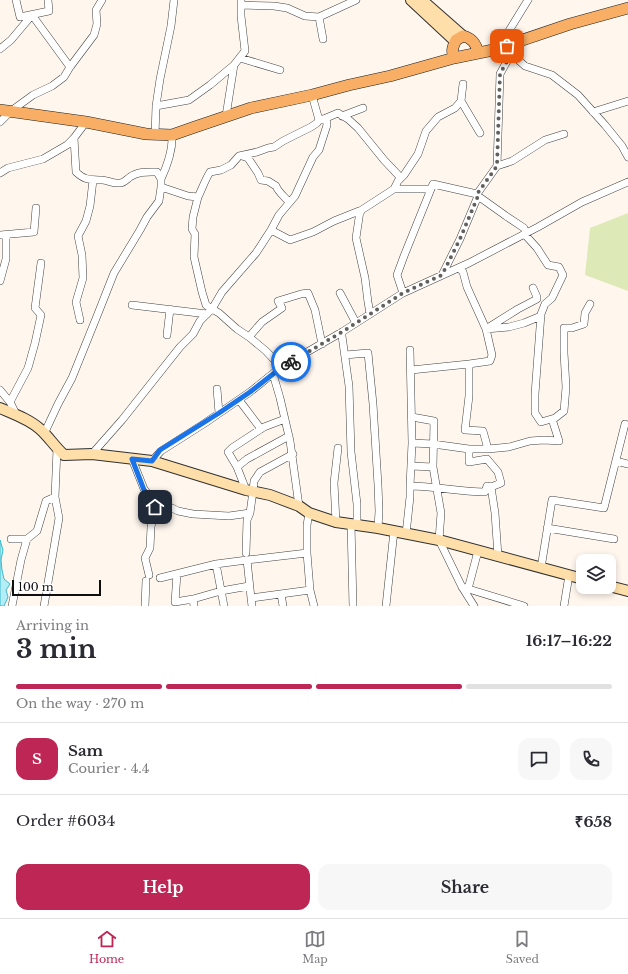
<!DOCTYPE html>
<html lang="en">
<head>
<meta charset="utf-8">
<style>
	:root { --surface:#fff; --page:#f7f7f7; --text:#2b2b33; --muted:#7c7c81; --line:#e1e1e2; --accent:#bd2655 }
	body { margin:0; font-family:"Libre Baskerville",serif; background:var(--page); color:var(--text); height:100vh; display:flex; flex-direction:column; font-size:15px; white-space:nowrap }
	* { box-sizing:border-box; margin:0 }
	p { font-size:13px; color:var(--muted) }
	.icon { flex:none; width:22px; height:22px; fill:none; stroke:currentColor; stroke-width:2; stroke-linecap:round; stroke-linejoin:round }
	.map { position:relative; height:606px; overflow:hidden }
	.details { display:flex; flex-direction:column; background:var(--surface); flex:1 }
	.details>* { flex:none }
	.controls { position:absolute; left:576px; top:554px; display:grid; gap:8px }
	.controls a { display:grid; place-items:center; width:40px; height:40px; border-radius:8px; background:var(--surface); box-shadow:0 2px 6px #0003; font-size:20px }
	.scale { position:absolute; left:12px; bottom:10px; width:89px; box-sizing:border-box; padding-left:4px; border:2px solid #0e0e0e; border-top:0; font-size:11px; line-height:14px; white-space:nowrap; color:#0e0e0e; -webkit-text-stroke:3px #fff; paint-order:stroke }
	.pin { position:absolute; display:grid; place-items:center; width:34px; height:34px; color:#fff; margin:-17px; border-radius:8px; box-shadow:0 2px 6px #0006 }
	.courier { position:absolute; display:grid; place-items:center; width:40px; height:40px; margin:-20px; border:3px solid #1a73e8; border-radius:50%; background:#fff; color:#222; box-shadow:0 1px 5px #0007 }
	.head em { font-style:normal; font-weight:700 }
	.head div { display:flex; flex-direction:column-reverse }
	.head { display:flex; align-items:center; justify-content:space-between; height:68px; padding:0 16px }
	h1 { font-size:26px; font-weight:700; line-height:30px }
	.bar { display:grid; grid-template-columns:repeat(4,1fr); gap:6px 4px; align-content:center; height:48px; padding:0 16px }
	.bar i { height:5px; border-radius:3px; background:var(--line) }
	.bar .current { background:var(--accent) }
	.bar p { grid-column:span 4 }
	.line { display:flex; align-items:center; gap:10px; padding:0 16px; border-top:1px solid var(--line) }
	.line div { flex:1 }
	.round { display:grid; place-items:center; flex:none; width:42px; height:42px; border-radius:12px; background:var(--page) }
	.button { display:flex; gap:8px; margin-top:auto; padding:8px 16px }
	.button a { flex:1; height:46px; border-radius:12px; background:var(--accent); color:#fff; font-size:16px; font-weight:700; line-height:46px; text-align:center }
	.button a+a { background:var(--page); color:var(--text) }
	.dock { display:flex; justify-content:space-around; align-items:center; height:56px; border-top:1px solid var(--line); background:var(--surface); font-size:11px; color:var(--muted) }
	.dock a { display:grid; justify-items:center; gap:2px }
	.dock .current { color:var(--accent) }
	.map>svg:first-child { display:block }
	.green { fill:#dee9b8 }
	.water { fill:#b3eef6; stroke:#3bb9cd }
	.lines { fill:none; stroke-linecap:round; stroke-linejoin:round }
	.street-casing { stroke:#414141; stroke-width:8 }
	.secondary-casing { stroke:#303030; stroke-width:12 }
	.primary-casing { stroke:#1f1f1f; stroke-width:12 }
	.street { stroke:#fff; stroke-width:7 }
	.secondary { stroke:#fedfaa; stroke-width:10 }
	.primary { stroke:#f8ae65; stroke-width:11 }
	.done { stroke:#62605c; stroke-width:4; stroke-dasharray:0 7.2 }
	.route { stroke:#1a73e8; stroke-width:5 }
</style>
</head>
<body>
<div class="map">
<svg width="628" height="606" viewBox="0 0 628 606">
	<rect width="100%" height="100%" fill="#fff7ee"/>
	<!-- green -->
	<path class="green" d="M628,213V291L585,275L590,228Z"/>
	<!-- water -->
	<path class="water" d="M0,540L3,550L1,560L2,570L4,579L10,584L6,590L8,597L4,606H0Z"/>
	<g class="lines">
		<!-- street casing -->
		<g class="street-casing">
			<path id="street" d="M16,0L20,17L49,11L48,0
				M528,0L507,34V50L525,66L552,75L578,95L605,125L622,146L628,157
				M241,5L274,6L287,8L305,16L319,17L356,0
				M319,17L323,39
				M0,49L11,40L32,15L70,67
				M240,58L280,70
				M461,101L480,133
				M156,106L189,100L210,85L234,65L245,51L241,16V0
				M593,112L628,101
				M226,116L234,65
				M342,116L363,108
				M326,118L338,113L348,119L358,128L384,160L401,178
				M0,122L11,111L33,95L52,86L64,77L70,67L94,35L97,24L96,10L102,0
				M155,135L156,106L160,79L171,26L174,0
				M242,156L248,158L258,173L261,180L268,181L276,186C278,192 285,197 289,202
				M497,166L512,161L545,140L564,134
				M0,173L8,168L43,159L67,145L74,138L86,122
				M161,179C167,166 173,150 172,135
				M394,189H431
				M478,196L477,194L497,166L500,74L511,54
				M198,197C202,189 205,180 210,172L221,170L231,165L239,156L257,152L268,148L274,147L283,141L311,127L317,123L319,120
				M271,230L290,240L313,232L334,221L359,211H361
				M0,235L34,232L36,208
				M459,268L463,272L467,287L486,329L492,355L490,361L469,364V396L465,430L483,431L488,449H469V462L487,459L498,472L501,483L491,487L495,513L498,556
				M442,275L460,239L478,196L506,216L524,228L527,237L537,248L548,265L559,267L563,275L552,298L545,304L541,314L535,394V413L541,422L555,418L564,411L566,387L564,353V328H572L584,324L585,313L590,304
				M0,281L6,259V235
				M533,288L537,297V299L518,309L486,329L509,327L524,323L541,316
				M340,293L356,323
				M403,293L397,275L404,256L433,184L477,194
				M132,305L207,314
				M370,314L368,302L365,278L356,238L360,211L394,189L398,181L404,175L418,154L426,131L438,117L455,108L461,101L463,84
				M80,320L76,302L83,278L82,255L78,236L86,221L90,206L93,180
				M342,332V336L349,386L351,452L357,504V525
				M167,335L170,309
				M249,337L262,322L282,308L278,301L301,294L308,293L315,310L322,344
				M345,355L368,353L373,404L378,485L379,511L378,528
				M281,367L266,351L249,337L237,329L219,313L212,309L222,292L256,253L271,230L279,215L295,196L313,157L319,150L327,125L326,118L319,120L312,95
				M411,370L469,364
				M273,374L280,398L290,441L299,506
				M217,389L219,413
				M0,390L10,402L16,414
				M239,400L261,429
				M10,402L28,368L35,343L41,315L35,308L41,263
				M412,417L434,421L433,466V467
				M44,434L58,404L72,378L99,311L114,273L140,230L147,217L159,201L161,187V179L157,172C148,172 138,171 130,177C127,179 124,183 120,183C113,184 107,180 102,180C89,179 86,181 76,172L74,138
				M412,443L433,444L469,449
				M488,449L509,447L530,441L544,440L559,441L552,419
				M92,454L122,420L180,347L193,334L200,321L212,309L206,305L202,292L194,257L195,234L192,229L193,217L198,197L188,196L161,187
				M132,459L144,489L152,499L155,507L151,527L150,548L145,558L149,575
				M152,461L161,451L205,423L250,392L281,367L342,332L403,293L469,263L538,227L582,202L628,182
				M616,461L628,464
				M411,466L433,467L441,513L439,540L462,587L474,606
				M237,467L247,459L289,436
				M410,486C435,486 460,492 485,492L487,486L491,487
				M246,490L237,467L228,452L232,448L264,427L285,419
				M154,504L172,508L178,511L193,514L229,516L250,513L253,491L254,481L260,472L293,454
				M336,522L334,483L338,448
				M351,524L353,606
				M547,528L614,539
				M406,534L410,497V486L412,443L410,350
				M11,539H27L37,531L46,501L55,497L57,449
				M246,553L247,520L250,513
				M307,553L310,590L314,606
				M247,560L251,598L310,590
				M216,564L224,606
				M541,568L552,500L604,508L625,424
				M177,574L175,602L193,599L194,606
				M160,578L216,564L247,560L307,553V525L309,513
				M462,587L524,606
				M468,589L478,551
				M281,594L283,606
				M251,598L252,606
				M193,599L221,591L249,586
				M12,606L21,560L27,539
				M44,606L59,518L55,497
				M145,606L146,581
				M386,606L394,531
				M564,606L569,575"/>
		</g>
		<!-- secondary casing -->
		<g class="secondary-casing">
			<path id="secondary" d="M411,0L455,41
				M422,0L463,36
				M0,408C14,414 29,419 40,429C49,437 55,447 64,455L92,454L152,461L246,490L270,495L299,506L309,513L336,522L378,528L439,540L583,579
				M609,586L628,591"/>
		</g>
		<!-- primary casing -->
		<g class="primary-casing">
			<path id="primary" d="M478,53C476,43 472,38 463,36L456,40C453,46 451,51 454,58L493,50L570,24L628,8
				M0,110L86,122L146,134L172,135L192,128L251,108L312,95L349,85L390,76L454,58"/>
		</g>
		<!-- street -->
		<use href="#street" class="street"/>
		<!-- secondary -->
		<use href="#secondary" class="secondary"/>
		<!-- primary -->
		<use href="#primary" class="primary"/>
	</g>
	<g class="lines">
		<!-- done -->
		<path class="done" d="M291,362L342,332L403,293L442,275L460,239L478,196L477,194L497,166L500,74L511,54L507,50V46"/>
		<!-- route -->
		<path class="route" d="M155,507L152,499L144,490L132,459L152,461L160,450L219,413L250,392L282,367L291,362"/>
	</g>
</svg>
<div class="controls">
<a><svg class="icon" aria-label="layers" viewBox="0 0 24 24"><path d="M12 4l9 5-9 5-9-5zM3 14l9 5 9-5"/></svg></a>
</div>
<div class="scale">100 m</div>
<div class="pin" style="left:507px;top:46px;background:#ea580c"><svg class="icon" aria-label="bag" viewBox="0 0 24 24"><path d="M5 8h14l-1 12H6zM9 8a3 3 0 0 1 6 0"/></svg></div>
<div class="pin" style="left:155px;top:507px;background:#1f2937"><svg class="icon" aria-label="home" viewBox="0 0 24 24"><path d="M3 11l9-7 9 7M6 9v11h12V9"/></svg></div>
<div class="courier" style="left:291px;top:362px"><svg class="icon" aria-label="bike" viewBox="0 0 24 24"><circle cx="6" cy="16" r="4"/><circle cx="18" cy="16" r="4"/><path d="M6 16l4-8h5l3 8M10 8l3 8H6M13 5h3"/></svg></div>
</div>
<section class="details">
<div class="head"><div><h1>3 min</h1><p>Arriving in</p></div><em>16:17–16:22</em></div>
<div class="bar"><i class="current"></i><i class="current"></i><i class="current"></i><i></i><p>On the way · 270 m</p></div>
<div class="line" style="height:72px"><b class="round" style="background:var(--accent);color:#fff">S</b><div><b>Sam</b><p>Courier · 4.4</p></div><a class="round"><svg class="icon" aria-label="chat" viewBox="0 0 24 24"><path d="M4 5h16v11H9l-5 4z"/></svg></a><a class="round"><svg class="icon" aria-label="phone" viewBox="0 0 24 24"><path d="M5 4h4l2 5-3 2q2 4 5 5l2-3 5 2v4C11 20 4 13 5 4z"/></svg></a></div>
<div class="line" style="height:52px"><div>Order #6034</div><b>₹658</b></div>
<div class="button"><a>Help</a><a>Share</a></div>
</section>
<nav class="dock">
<a class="current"><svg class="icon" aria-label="home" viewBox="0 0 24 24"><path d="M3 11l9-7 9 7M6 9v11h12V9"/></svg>Home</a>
<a><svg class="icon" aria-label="map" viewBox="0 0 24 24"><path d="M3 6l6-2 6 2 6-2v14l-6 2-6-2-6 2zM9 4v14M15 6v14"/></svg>Map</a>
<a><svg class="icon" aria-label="saved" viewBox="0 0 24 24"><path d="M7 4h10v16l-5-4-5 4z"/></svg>Saved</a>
</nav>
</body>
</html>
